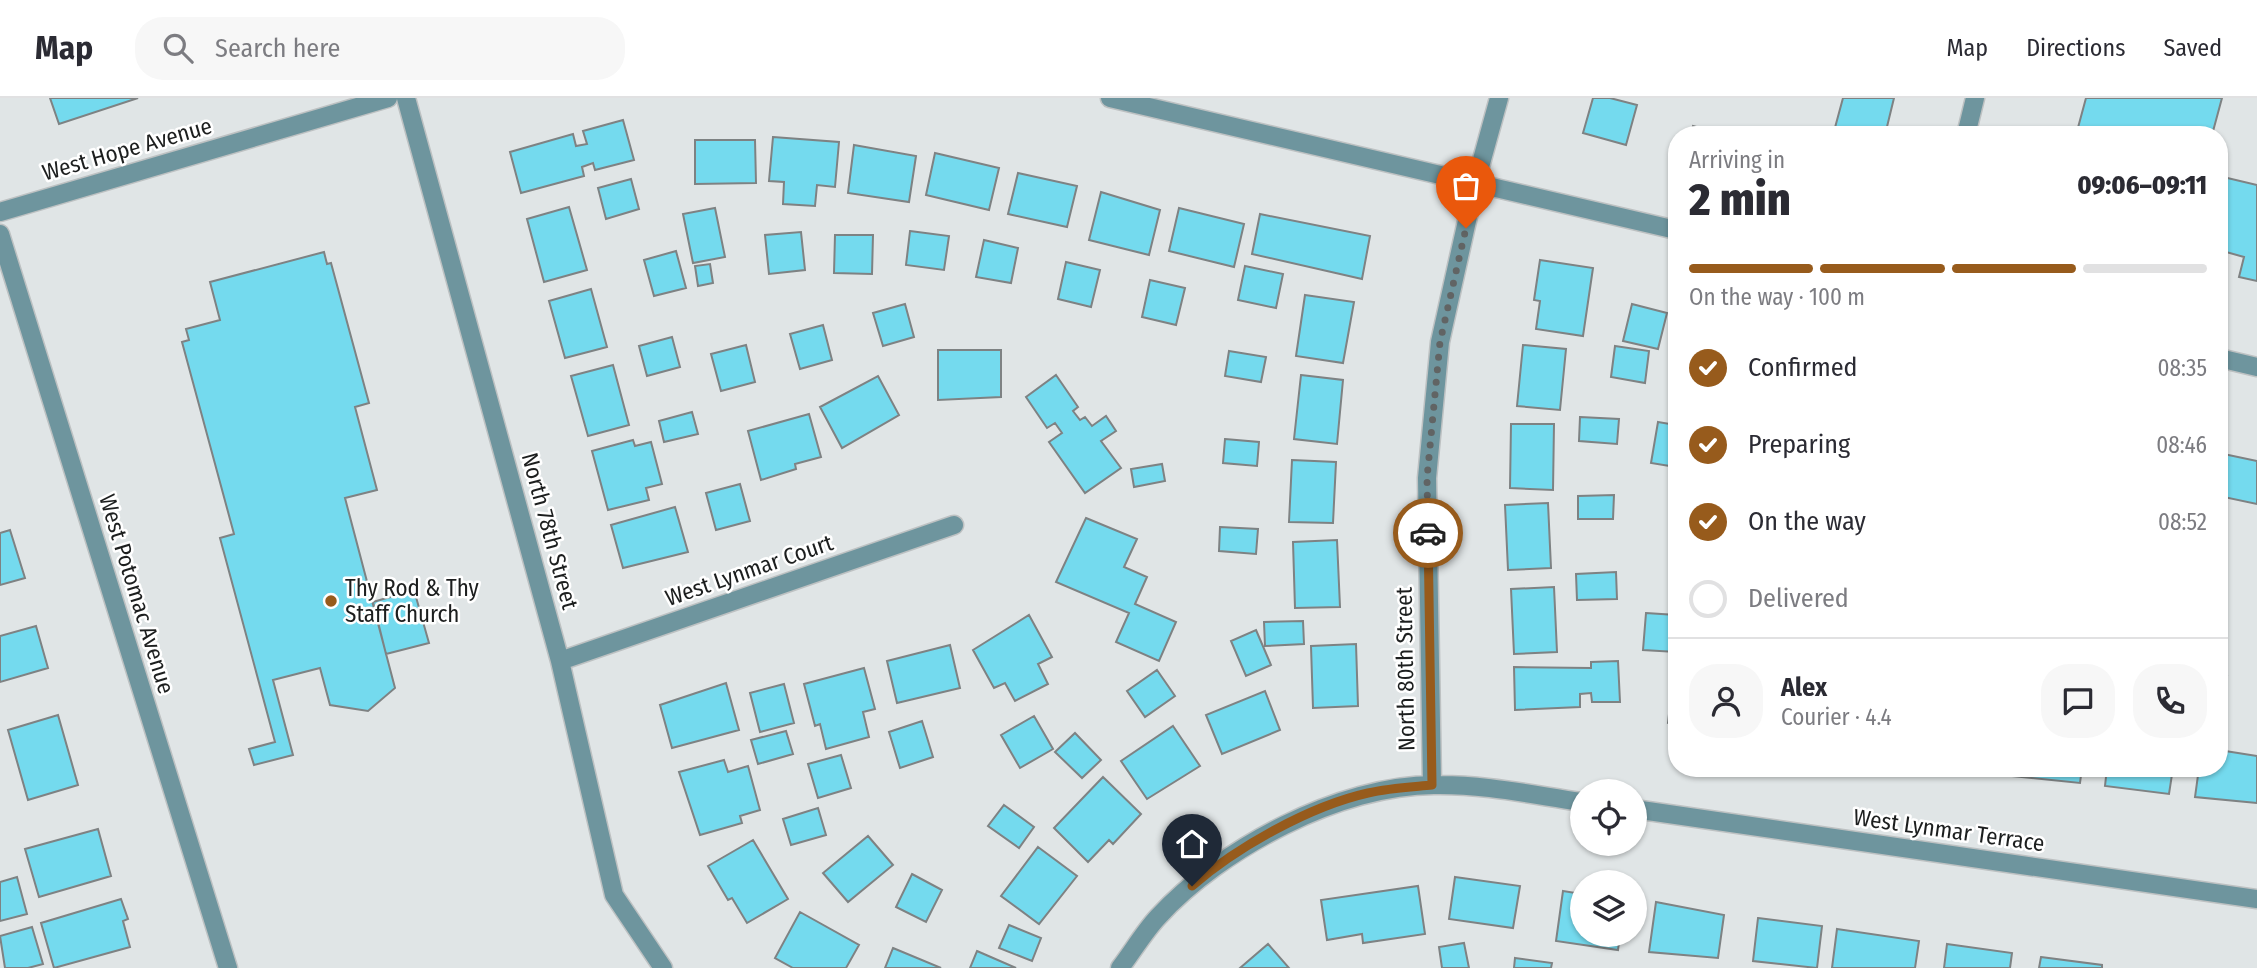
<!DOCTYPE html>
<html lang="en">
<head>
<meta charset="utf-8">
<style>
	:root { --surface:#fff; --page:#f7f7f7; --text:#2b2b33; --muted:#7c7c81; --line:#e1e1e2; --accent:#975b1c }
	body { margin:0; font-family:"Fira Sans Condensed",sans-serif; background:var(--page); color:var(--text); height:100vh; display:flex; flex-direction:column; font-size:26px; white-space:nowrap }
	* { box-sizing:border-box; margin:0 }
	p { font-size:23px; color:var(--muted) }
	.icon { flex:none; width:38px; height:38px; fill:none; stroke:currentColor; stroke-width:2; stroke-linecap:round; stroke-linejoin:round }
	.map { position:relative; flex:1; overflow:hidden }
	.sheet { position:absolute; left:1668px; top:28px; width:560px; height:651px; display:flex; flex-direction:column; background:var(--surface); border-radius:28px; box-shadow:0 2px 5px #0004 }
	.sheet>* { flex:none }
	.fabs { position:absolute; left:1570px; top:681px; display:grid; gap:14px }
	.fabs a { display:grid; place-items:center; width:77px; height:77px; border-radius:50%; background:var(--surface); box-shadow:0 2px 5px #0004; font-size:35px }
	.pin { position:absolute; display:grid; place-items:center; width:60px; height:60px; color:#fff; margin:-72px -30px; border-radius:50% 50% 50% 0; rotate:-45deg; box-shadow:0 0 7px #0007 }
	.pin .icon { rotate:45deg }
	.courier { position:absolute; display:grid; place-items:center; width:70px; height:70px; margin:-35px; border:5px solid #975b1c; border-radius:50%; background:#fff; color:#222; box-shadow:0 2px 9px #0007 }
	.overview em { font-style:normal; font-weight:800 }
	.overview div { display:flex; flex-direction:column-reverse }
	.overview { display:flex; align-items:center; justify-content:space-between; height:119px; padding:0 21px }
	h1 { font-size:46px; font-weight:800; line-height:52px }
	.bar { display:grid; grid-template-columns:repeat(4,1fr); gap:10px 7px; align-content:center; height:84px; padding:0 21px }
	.bar i { height:9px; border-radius:5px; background:var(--line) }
	.bar .selected { background:var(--accent) }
	.bar p { grid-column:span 4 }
	.line { display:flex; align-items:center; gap:18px; padding:0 21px; border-top:2px solid var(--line) }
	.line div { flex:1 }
	.round { display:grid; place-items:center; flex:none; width:74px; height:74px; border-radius:28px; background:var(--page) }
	ol { padding:0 21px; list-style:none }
	li { display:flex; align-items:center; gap:21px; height:77px }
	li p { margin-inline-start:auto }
	li .icon { padding:7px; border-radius:50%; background:var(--accent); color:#fff; stroke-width:4 }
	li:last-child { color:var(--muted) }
	li i { width:38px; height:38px; border:4px solid var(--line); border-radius:50% }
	header { display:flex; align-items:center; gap:42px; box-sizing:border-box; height:98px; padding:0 35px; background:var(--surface); border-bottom:2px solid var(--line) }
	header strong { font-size:33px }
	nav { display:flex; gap:38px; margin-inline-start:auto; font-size:24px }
	.search { width:490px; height:63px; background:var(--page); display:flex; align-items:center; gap:18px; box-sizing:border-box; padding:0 24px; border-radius:28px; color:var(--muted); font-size:26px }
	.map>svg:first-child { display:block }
	.building { fill:#74daee; stroke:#7e8283; stroke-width:2 }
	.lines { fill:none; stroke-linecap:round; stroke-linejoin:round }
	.minor-casing { stroke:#bdc1c2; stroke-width:21 }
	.minor { stroke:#6e959e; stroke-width:18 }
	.done { stroke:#616464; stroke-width:7; stroke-dasharray:0 12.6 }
	.route { stroke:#975b1c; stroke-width:9 }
	.poi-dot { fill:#975b1c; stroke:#fff; stroke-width:2.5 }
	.labels { text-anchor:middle; stroke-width:5; stroke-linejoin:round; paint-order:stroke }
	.street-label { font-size:23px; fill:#1c1e1e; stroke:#fff }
	.poi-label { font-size:23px; fill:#1c1e1e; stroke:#fff; text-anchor:start }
</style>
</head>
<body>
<header>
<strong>Map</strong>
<div class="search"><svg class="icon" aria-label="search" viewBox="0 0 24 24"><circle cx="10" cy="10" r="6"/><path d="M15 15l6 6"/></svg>Search here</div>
<nav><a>Map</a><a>Directions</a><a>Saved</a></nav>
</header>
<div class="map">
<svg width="2257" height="870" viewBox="0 0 2257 870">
	<rect width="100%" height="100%" fill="#e0e5e6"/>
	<!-- building -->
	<path class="building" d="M50,0H138L59,26Z
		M1593,0H1610L1637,7L1626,47L1583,35Z
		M1843,0H1894L1885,37H1833Z
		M2086,0H2222L2212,37H2076Z
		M623,22L634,62L595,72L593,65L582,69L584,78L521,95L510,54L573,36L576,48L587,46L583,33Z
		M1693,28L1724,37H1691Z
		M773,39L839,44L835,89L817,87L815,108L783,106L784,84L769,83Z
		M695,42H755L756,85L695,86Z
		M854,47L916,58L909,104L848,95Z
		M935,55L999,70L989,112L926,97Z
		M1018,75L1077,88L1067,129L1008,116Z
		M2219,78L2257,87V183L2239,179L2244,159L2219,152Z
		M631,81L639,111L606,121L598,90Z
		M1101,94L1160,112L1149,157L1089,142Z
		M569,109L587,172L544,184L527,121Z
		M715,110L725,159L693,165L683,116Z
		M1179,110L1244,126L1234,169L1169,153Z
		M1260,116L1370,138L1362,181L1252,156Z
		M910,133L949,138L944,172L906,167Z
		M801,134L805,172L769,176L765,137Z
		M835,137H873L872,176L834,175Z
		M984,142L1018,150L1011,185L976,179Z
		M676,153L686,190L654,198L644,162Z
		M324,154L327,166L331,165L369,305L355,309L377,392L345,400L395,590L368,613L330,607L320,570L273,582L293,657L254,667L249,651L275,644L220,440L234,436L182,244L189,242L186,231L220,222L210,184Z
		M1540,162L1593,170L1583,238L1536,231L1540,203L1534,202Z
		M1066,164L1100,172L1091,209L1058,201Z
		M710,166L713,185L698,188L695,168Z
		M1245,168L1283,176L1276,210L1238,202Z
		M1150,182L1185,190L1176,227L1142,219Z
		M591,191L607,249L565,260L549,203Z
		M1305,197L1354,204L1343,265L1296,258Z
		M905,206L914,239L883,248L873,215Z
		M1632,206L1667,215L1658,251L1623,243Z
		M823,227L832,262L800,271L790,236Z
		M672,239L680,269L647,278L639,248Z
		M746,247L755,284L721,293L711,256Z
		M1523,247L1566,251L1560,312L1517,308Z
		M1615,248L1649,253L1645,285L1611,279Z
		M938,252H1001V299L938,302Z
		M1229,253L1266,259L1261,284L1225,278Z
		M613,267L629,327L588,338L571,278Z
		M1056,277L1078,309L1073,313L1080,322L1085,319L1092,328L1106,318L1116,333L1101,343L1121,370L1085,395L1049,344L1062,335L1055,325L1047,330L1026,299Z
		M1301,277L1343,282L1337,346L1294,341Z
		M878,278L899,317L842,350L820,309Z
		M692,314L698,336L664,344L659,323Z
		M809,316L821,359L795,366L796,371L761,382L748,333Z
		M1580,319L1619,321L1617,346L1579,343Z
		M1658,324L1676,327V369L1651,365Z
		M1511,326H1554L1553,392L1510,390Z
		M1225,341L1259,344L1257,368L1223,365Z
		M633,342L635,348L651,344L662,386L646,390L649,402L608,412L592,353Z
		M2219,355L2257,363V406L2219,398Z
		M1292,362L1336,364L1333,425L1289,424Z
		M1162,366L1165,383L1134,389L1131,371Z
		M740,386L750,423L716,432L706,395Z
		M1614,397L1613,421H1578V398Z
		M1548,405L1551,470L1508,472L1505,407Z
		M675,409L688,454L623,470L611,427Z
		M1086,420L1137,441L1124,469L1147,479L1135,506L1176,524L1159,563L1116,544L1129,515L1056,484Z
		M1220,429L1258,431L1256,456L1219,453Z
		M10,432L25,480L0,487V435Z
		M1337,442L1340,509L1295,510L1293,444Z
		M1616,474L1617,501L1577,502L1576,476Z
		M1554,489L1557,554L1514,556L1511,491Z
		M414,492L429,545L386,556L373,504Z
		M1646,515L1676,517V554L1643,552Z
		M1029,517L1052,559L1038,566L1048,586L1015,603L1005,585L994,590L973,552Z
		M1303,523L1304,546L1265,548L1264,524Z
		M36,528L48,570L0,584V538Z
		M1256,532L1271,567L1246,578L1231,543Z
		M1356,546L1358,608L1313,610L1311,548Z
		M950,547L960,590L897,605L887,563Z
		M1618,563L1620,604H1592L1591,595L1580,596V609L1515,612L1514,569L1591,570V564Z
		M864,570L875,611L863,614L869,639L826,651L820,626L815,628L804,586Z
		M1157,572L1175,598L1145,619L1127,593Z
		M2219,577L2227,578L2221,619H2219Z
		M1673,581H1676V626L1668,625Z
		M726,585L739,632L672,650L660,607Z
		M784,586L794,625L760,634L750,595Z
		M1265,593L1280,632L1222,656L1206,617Z
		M58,617L78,687L28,702L8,632Z
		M1034,618L1053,651L1020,670L1001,637Z
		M922,623L933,659L900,670L889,634Z
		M1173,628L1200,668L1147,701L1121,663Z
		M786,633L793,656L758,666L751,642Z
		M1075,635L1101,662L1082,680L1055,654Z
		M2219,652L2257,658V705L2195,699L2199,670H2219Z
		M841,657L851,690L818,700L808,666Z
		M724,662L728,674L748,668L760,712L740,718L742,725L700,737L679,674Z
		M2014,670H2082L2080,685L2013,678Z
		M2107,670H2173L2169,696L2105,688Z
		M1103,679L1141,716L1113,746L1109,742L1088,764L1054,730Z
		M1004,707L1034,729L1019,750L988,728Z
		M818,710L826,737L791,747L783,721Z
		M98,731L111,778L39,799L25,751Z
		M868,738L893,767L848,804L823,775Z
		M753,742L788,801L747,825L732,800L728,802L708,768Z
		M1038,749L1077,778L1039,826L1001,798Z
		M912,776L942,792L926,824L896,809Z
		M17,779L27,816L0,823V784Z
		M1455,779L1520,788L1513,830L1449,821Z
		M1418,788L1425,836L1363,845L1362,836L1327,842L1321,802Z
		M1563,793L1582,796V836H1620L1618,852L1556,843Z
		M121,801L128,821L123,823L130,849L54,870L41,825Z
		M1656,804L1724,817L1718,860L1649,854Z
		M800,814L859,847L846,870H793L775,860Z
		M1758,820L1822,828L1817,870L1753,863Z
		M1009,827L1041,840L1032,863L999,850Z
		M32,829L43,866L28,870H5L0,838Z
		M1837,831L1919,843L1915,870H1832Z
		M1464,845L1469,870H1442L1439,849Z
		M1268,846L1289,870H1240Z
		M1947,846L2012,855L2010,870H1944Z
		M893,850L941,870H885Z
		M977,853L1016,870H970Z
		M2041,859L2102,867V870H2039Z
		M1515,860L1552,865L1551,870H1514Z"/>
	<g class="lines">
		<!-- minor casing -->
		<g class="minor-casing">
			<path id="minor" d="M406,0L560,563L614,797L663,870
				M1110,0L1676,132
				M1966,37L1975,0
				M0,114L388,0
				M0,136L228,870
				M2219,260L2257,269
				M560,563L954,427
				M1432,687L1427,380L1440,244L1475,87L1499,0
				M1634,711L2257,801
				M1120,870C1133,853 1144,834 1158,819C1221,750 1340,687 1434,687C1484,686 1533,697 1582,704"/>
		</g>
		<!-- minor -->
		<use href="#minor" class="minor"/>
	</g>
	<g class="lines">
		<!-- done -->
		<path class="done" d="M1428,435L1427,380L1440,244L1466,130"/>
		<!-- route -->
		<path class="route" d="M1192,788C1237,749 1310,708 1368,695C1389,690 1411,689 1432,687L1428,435"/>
	</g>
	<!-- markers -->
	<circle class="poi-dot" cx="331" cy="503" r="7"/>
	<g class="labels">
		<!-- street labels -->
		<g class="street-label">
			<text transform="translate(127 51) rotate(-16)" y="8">West Hope Avenue</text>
			<text transform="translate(550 433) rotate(75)" y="8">North 78th Street</text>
			<text transform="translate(749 472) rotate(-19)" y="8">West Lynmar Court</text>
			<text transform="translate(137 496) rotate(73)" y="8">West Potomac Avenue</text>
			<text transform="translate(1405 571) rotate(-91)" y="8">North 80th Street</text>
			<text transform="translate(1949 732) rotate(8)" y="8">West Lynmar Terrace</text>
		</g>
		<!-- poi labels -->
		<g class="poi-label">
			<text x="345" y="498">Thy Rod &amp; Thy<tspan x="345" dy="26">Staff Church</tspan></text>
		</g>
	</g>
</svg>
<div class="fabs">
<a><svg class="icon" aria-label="locate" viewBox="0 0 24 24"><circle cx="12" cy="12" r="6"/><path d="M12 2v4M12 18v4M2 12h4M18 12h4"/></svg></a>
<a><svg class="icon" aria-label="layers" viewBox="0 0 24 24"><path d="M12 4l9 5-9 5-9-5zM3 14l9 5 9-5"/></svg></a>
</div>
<div class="pin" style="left:1466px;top:130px;background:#ea580c"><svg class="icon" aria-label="bag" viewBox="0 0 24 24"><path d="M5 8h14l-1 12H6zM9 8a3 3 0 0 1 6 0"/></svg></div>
<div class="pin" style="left:1192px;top:788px;background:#1f2937"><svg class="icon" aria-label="home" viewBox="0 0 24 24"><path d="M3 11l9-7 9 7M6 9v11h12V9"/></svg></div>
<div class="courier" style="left:1428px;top:435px"><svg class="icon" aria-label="car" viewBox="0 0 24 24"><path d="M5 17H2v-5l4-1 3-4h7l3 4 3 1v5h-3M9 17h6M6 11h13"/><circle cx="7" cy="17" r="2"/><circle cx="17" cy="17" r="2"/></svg></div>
<section class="sheet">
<div class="overview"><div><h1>2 min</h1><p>Arriving in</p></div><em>09:06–09:11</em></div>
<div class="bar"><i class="selected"></i><i class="selected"></i><i class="selected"></i><i></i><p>On the way · 100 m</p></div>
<ol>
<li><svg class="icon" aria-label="check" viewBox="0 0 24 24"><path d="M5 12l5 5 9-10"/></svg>Confirmed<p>08:35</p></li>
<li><svg class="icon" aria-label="check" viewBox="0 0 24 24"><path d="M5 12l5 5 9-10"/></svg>Preparing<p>08:46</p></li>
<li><svg class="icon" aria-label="check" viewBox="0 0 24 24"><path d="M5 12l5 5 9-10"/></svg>On the way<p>08:52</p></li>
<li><i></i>Delivered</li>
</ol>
<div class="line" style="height:126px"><a class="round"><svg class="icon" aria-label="person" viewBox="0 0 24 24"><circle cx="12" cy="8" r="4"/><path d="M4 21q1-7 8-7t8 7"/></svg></a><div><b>Alex</b><p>Courier · 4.4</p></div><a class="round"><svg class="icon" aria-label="chat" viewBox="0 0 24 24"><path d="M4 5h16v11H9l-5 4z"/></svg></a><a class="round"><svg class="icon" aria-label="phone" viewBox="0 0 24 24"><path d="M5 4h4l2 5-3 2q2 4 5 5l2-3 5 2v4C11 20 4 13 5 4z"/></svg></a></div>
</section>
</div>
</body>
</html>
